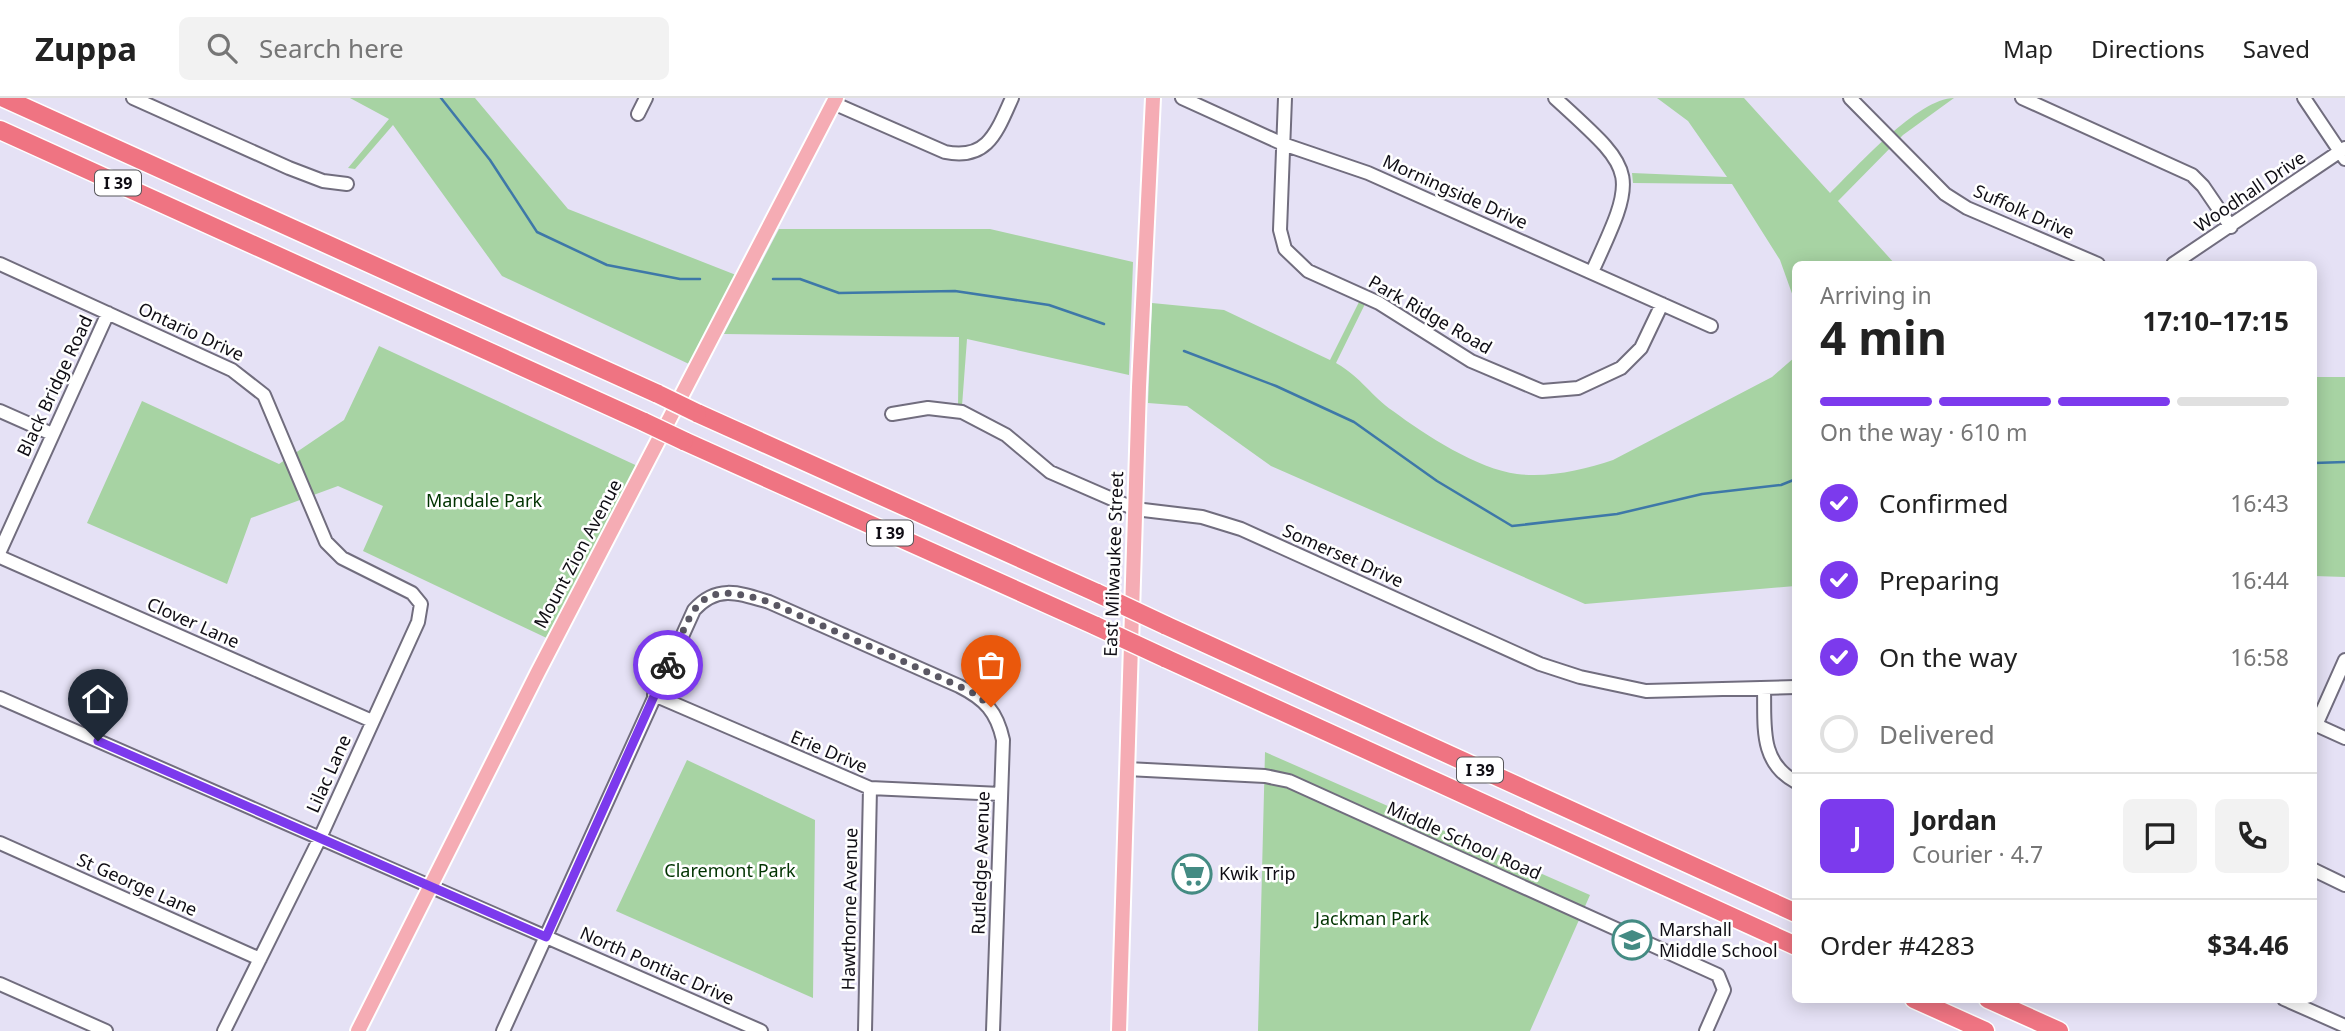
<!DOCTYPE html>
<html lang="en">
<head>
<meta charset="utf-8">
<style>
	:root { --surface:#fff; --page:#f2f2f2; --text:#222; --muted:#767676; --line:#e0e0e0; --accent:#7c3aed }
	body { margin:0; font-family:"Noto Sans",sans-serif; background:var(--page); color:var(--text); height:100vh; display:flex; flex-direction:column; font-size:26px; white-space:nowrap }
	* { box-sizing:border-box; margin:0 }
	p { font-size:23px; color:var(--muted) }
	.icon { flex:none; width:38px; height:38px; fill:none; stroke:currentColor; stroke-width:2; stroke-linecap:round; stroke-linejoin:round }
	.map { position:relative; flex:1; overflow:hidden }
	.details { position:absolute; left:1792px; top:163px; width:525px; height:742px; display:flex; flex-direction:column; background:var(--surface); border-radius:10px; box-shadow:0 4px 18px #0003 }
	.details>* { flex:none }
	.pin { position:absolute; display:grid; place-items:center; width:60px; height:60px; color:#fff; margin:-72px -30px; border-radius:50% 50% 50% 0; rotate:-45deg; box-shadow:0 0 7px #0007 }
	.pin .icon { rotate:45deg }
	.courier { position:absolute; display:grid; place-items:center; width:70px; height:70px; margin:-35px; border:5px solid #7c3aed; border-radius:50%; background:#fff; color:#222; box-shadow:0 2px 9px #0007 }
	.overview em { font-style:normal; font-weight:700 }
	.overview div { display:flex; flex-direction:column-reverse }
	.overview { display:flex; align-items:center; justify-content:space-between; height:119px; padding:0 28px }
	h1 { font-size:46px; font-weight:700; line-height:52px }
	.bar { display:grid; grid-template-columns:repeat(4,1fr); gap:10px 7px; align-content:center; height:84px; padding:0 28px }
	.bar i { height:9px; border-radius:5px; background:var(--line) }
	.bar .on { background:var(--accent) }
	.bar p { grid-column:span 4 }
	.line { display:flex; align-items:center; gap:18px; padding:0 28px; border-top:2px solid var(--line) }
	.line div { flex:1 }
	.round { display:grid; place-items:center; flex:none; width:74px; height:74px; border-radius:10px; background:var(--page) }
	ol { padding:0 28px; list-style:none }
	li { display:flex; align-items:center; gap:21px; height:77px }
	li p { margin-inline-start:auto }
	li .icon { padding:7px; border-radius:50%; background:var(--accent); color:#fff; stroke-width:4 }
	li:last-child { color:var(--muted) }
	li i { width:38px; height:38px; border:4px solid var(--line); border-radius:50% }
	header { display:flex; align-items:center; gap:42px; box-sizing:border-box; height:98px; padding:0 35px; background:var(--surface); border-bottom:2px solid var(--line) }
	header strong { font-size:33px }
	nav { display:flex; gap:38px; margin-inline-start:auto; font-size:24px }
	.search { width:490px; height:63px; background:var(--page); display:flex; align-items:center; gap:18px; box-sizing:border-box; padding:0 24px; border-radius:10px; color:var(--muted); font-size:26px }
	.map>svg:first-child { display:block }
	.green { fill:#a7d3a3 }
	.lines { fill:none; stroke-linecap:round; stroke-linejoin:round }
	.stream { stroke:#3e78a8; stroke-width:2.5 }
	.minor-casing { stroke:#716d7e; stroke-width:16 }
	.major-casing { stroke:#fff; stroke-width:18 }
	.highway-casing { stroke:#fff; stroke-width:21 }
	.minor { stroke:#fff; stroke-width:12 }
	.major { stroke:#f5acb4; stroke-width:14 }
	.highway { stroke:#ef7482; stroke-width:18 }
	.highway-bridge-casing { stroke:#fff; stroke-width:21; stroke-linecap:butt }
	.highway-bridge { stroke:#ef7482; stroke-width:18 }
	.done { stroke:#5a5763; stroke-width:7; stroke-dasharray:0 12.6 }
	.route { stroke:#7c3aed; stroke-width:9 }
	.labels { text-anchor:middle; stroke-width:5; stroke-linejoin:round; paint-order:stroke }
	.shield { fill:#fff; stroke:#57565a; stroke-width:2 }
	.shield-label { font-size:16px; font-weight:bold; fill:#0f0d14 }
	.street-label { font-size:18px; fill:#0f0d14; stroke:#fff }
	.park-label { font-size:18px; fill:#013301; stroke:#fff }
	.poi-label { font-size:18px; fill:#0f0d14; stroke:#fff; text-anchor:start }
</style>
</head>
<body>
<header>
<strong>Zuppa</strong>
<div class="search"><svg class="icon" aria-label="search" viewBox="0 0 24 24"><circle cx="10" cy="10" r="6"/><path d="M15 15l6 6"/></svg>Search here</div>
<nav><a>Map</a><a>Directions</a><a>Saved</a></nav>
</header>
<div class="map">
<svg width="2345" height="933" viewBox="0 0 2345 933">
	<rect width="100%" height="100%" fill="#e5e1f5"/>
	<!-- green -->
	<path class="green" d="M350,0H475L568,111L736,177L689,266L502,178L393,27L355,71L348,70L389,21Z
		M1657,0H1744L1830,95C1857,69 1918,0 1954,0L1903,37L1838,103L1895,166H1796L1795,204L1780,162L1732,86L1633,85L1632,75L1727,79L1688,23Z
		M779,131H990L1133,164L1129,277L967,241L962,308L958,307L959,239L724,236Z
		M1359,204L1365,206L1336,265C1362,280 1371,298 1393,313C1425,337 1478,371 1517,376C1548,380 1584,372 1613,362L1772,279L1795,259V488L1585,506L1271,368L1187,308L1148,305L1152,205L1224,212L1330,262Z
		M379,248L644,371L553,543L363,453L383,408L338,388L251,420L227,486L87,425L142,303L279,366L344,322Z
		M2314,279H2345V479L2314,478Z
		M1265,654L1590,797L1530,933H1258Z
		M687,662L815,722L813,900L616,813Z"/>
	<g class="lines">
		<!-- stream -->
		<path class="stream" d="M441,0L490,62L537,134L607,167L680,181H700
			M773,181H800L839,195L955,193L1049,207L1104,226
			M1184,253L1276,288L1354,324L1437,383L1512,428L1617,416L1702,396L1781,387L1796,381
			M2314,365L2345,364"/>
		<!-- minor casing -->
		<g class="minor-casing">
			<path id="minor" d="M133,0L289,70L323,83L347,86
				M1182,0L1283,46L1368,75L1711,228
				M1285,0L1280,132L1285,151L1308,173L1379,205L1471,263L1542,293L1578,290L1621,270L1641,250L1662,206
				M1555,0C1637,75 1639,72 1592,174
				M1850,0L1945,96L1967,110L2098,166
				M2022,0L2192,77L2203,88L2231,129
				M2304,0L2345,61
				M833,5L945,54C988,63 997,33 1012,0
				M638,16L646,0
				M0,166L232,272L264,297L326,444L342,460L412,495L421,506L418,524L319,742L224,933
				M2173,166L2345,50
				M0,313L52,336
				M892,316L928,310L962,314L1006,337L1050,374L1135,411L1202,419L1241,431L1540,566L1580,579L1646,593L1796,589
				M0,453L108,215
				M0,459L372,623
				M1764,591C1765,628 1759,664 1796,684
				M654,597L870,690L1001,696
				M0,600L761,933
				M2314,626L2345,640
				M2316,627L2345,562
				M1127,671L1265,678L1289,683L1718,877L1724,892L1706,933
				M0,745L260,861
				M2314,772L2345,787
				M0,886L106,933
				M2284,901L2345,928
				M503,933L694,512C717,486 740,495 769,504L959,588C985,601 997,614 1003,642L993,933
				M865,933L870,690"/>
		</g>
		<!-- major casing -->
		<g class="major-casing">
			<path id="major" d="M358,933L538,574L836,0
				M1119,933L1139,289L1153,0"/>
		</g>
		<!-- highway casing -->
		<g class="highway-casing">
			<path id="highway" d="M4,0L658,296
				M0,32L644,324
				M697,315L1097,495
				M684,343L1096,528
				M1165,527L1796,815
				M1165,560L1796,848
				M1914,901L1985,933
				M1988,901L2059,933"/>
		</g>
		<!-- minor -->
		<use href="#minor" class="minor"/>
		<!-- major -->
		<use href="#major" class="major"/>
		<!-- highway -->
		<use href="#highway" class="highway"/>
		<!-- highway-bridge casing -->
		<g class="highway-bridge-casing">
			<path id="highway-bridge" d="M658,296L697,315
				M644,324L684,343
				M1097,495L1165,527
				M1096,528L1165,560"/>
		</g>
		<!-- highway-bridge -->
		<use href="#highway-bridge" class="highway-bridge"/>
	</g>
	<g class="lines">
		<!-- done -->
		<path class="done" d="M668,567C696,507 695,480 769,504L959,588L977,597L991,609"/>
		<!-- route -->
		<path class="route" d="M98,643L546,839L668,567"/>
	</g>
	<!-- icons -->
	<defs>
		<g id="supermarket-ring" transform="scale(2.0125)"><circle r="9.5" fill="#fff" stroke="#448b83" stroke-width="1.5"/><path d="M-6-5.5h2.5l.6 2H6L4.5 2H-2.5L-4.4-4H-6ZM-1.5 3.2a1.3 1.3 0 1 0 .1 0ZM3 3.2a1.3 1.3 0 1 0 .1 0Z" fill="#448b83"/></g>
		<g id="school-ring" transform="scale(2.0125)"><circle r="9.5" fill="#fff" stroke="#448b83" stroke-width="1.5"/><path d="M0-5L7-2L0 1L-7-2ZM-4 1L0 2.5L4 1V4Q0 6-4 4Z" fill="#448b83"/></g>
	</defs>
	<g fill-rule="evenodd">
		<use href="#supermarket-ring" x="1192" y="776"/>
		<use href="#school-ring" x="1632" y="842"/>
	</g>
	<g class="labels">
		<!-- shield labels -->
		<g class="shield">
			<rect x="95" y="72.5" width="46" height="25" rx="5"/>
			<rect x="867" y="422.5" width="46" height="25" rx="5"/>
			<rect x="1457" y="659.5" width="46" height="25" rx="5"/>
		</g>
		<g class="shield-label">
			<text x="118" y="91">I 39</text>
			<text x="890" y="441">I 39</text>
			<text x="1480" y="678">I 39</text>
		</g>
		<!-- street labels -->
		<g class="street-label">
			<text transform="translate(1455 94) rotate(24)" y="6">Morningside Drive</text>
			<text transform="translate(2250 94) rotate(-34)" y="6">Woodhall Drive</text>
			<text transform="translate(2024 114) rotate(24)" y="6">Suffolk Drive</text>
			<text transform="translate(1430 217) rotate(30)" y="6">Park Ridge Road</text>
			<text transform="translate(191 234) rotate(25)" y="6">Ontario Drive</text>
			<text transform="translate(55 288) rotate(-65)" y="6">Black Bridge Road</text>
			<text transform="translate(578 456) rotate(-62)" y="6">Mount Zion Avenue</text>
			<text transform="translate(1343 458) rotate(24)" y="6">Somerset Drive</text>
			<text transform="translate(1114 466) rotate(-88)" y="6">East Milwaukee Street</text>
			<text transform="translate(193 525) rotate(24)" y="6">Clover Lane</text>
			<text transform="translate(829 654) rotate(23)" y="6">Erie Drive</text>
			<text transform="translate(329 676) rotate(-66)" y="6">Lilac Lane</text>
			<text transform="translate(1464 743) rotate(24)" y="6">Middle School Road</text>
			<text transform="translate(981 765) rotate(-88)" y="6">Rutledge Avenue</text>
			<text transform="translate(137 787) rotate(24)" y="6">St George Lane</text>
			<text transform="translate(850 811) rotate(-89)" y="6">Hawthorne Avenue</text>
			<text transform="translate(657 868) rotate(24)" y="6">North Pontiac Drive</text>
		</g>
		<!-- park labels -->
		<g class="park-label">
			<text x="484" y="409">Mandale Park</text>
			<text x="730" y="779">Claremont Park</text>
			<text x="1372" y="827">Jackman Park</text>
		</g>
		<!-- poi labels -->
		<g class="poi-label">
			<text x="1219" y="782">Kwik Trip</text>
			<text x="1659" y="838">Marshall<tspan x="1659" dy="21">Middle School</tspan></text>
		</g>
	</g>
</svg>
<div class="pin" style="left:991px;top:609px;background:#ea580c"><svg class="icon" aria-label="bag" viewBox="0 0 24 24"><path d="M5 8h14l-1 12H6zM9 8a3 3 0 0 1 6 0"/></svg></div>
<div class="pin" style="left:98px;top:643px;background:#1f2937"><svg class="icon" aria-label="home" viewBox="0 0 24 24"><path d="M3 11l9-7 9 7M6 9v11h12V9"/></svg></div>
<div class="courier" style="left:668px;top:567px"><svg class="icon" aria-label="bike" viewBox="0 0 24 24"><circle cx="6" cy="16" r="4"/><circle cx="18" cy="16" r="4"/><path d="M6 16l4-8h5l3 8M10 8l3 8H6M13 5h3"/></svg></div>
<section class="details">
<div class="overview"><div><h1>4 min</h1><p>Arriving in</p></div><em>17:10–17:15</em></div>
<div class="bar"><i class="on"></i><i class="on"></i><i class="on"></i><i></i><p>On the way · 610 m</p></div>
<ol>
<li><svg class="icon" aria-label="check" viewBox="0 0 24 24"><path d="M5 12l5 5 9-10"/></svg>Confirmed<p>16:43</p></li>
<li><svg class="icon" aria-label="check" viewBox="0 0 24 24"><path d="M5 12l5 5 9-10"/></svg>Preparing<p>16:44</p></li>
<li><svg class="icon" aria-label="check" viewBox="0 0 24 24"><path d="M5 12l5 5 9-10"/></svg>On the way<p>16:58</p></li>
<li><i></i>Delivered</li>
</ol>
<div class="line" style="height:126px"><b class="round" style="background:var(--accent);color:#fff">J</b><div><b>Jordan</b><p>Courier · 4.7</p></div><a class="round"><svg class="icon" aria-label="chat" viewBox="0 0 24 24"><path d="M4 5h16v11H9l-5 4z"/></svg></a><a class="round"><svg class="icon" aria-label="phone" viewBox="0 0 24 24"><path d="M5 4h4l2 5-3 2q2 4 5 5l2-3 5 2v4C11 20 4 13 5 4z"/></svg></a></div>
<div class="line" style="height:91px"><div>Order #4283</div><b>$34.46</b></div>
</section>
</div>
</body>
</html>
